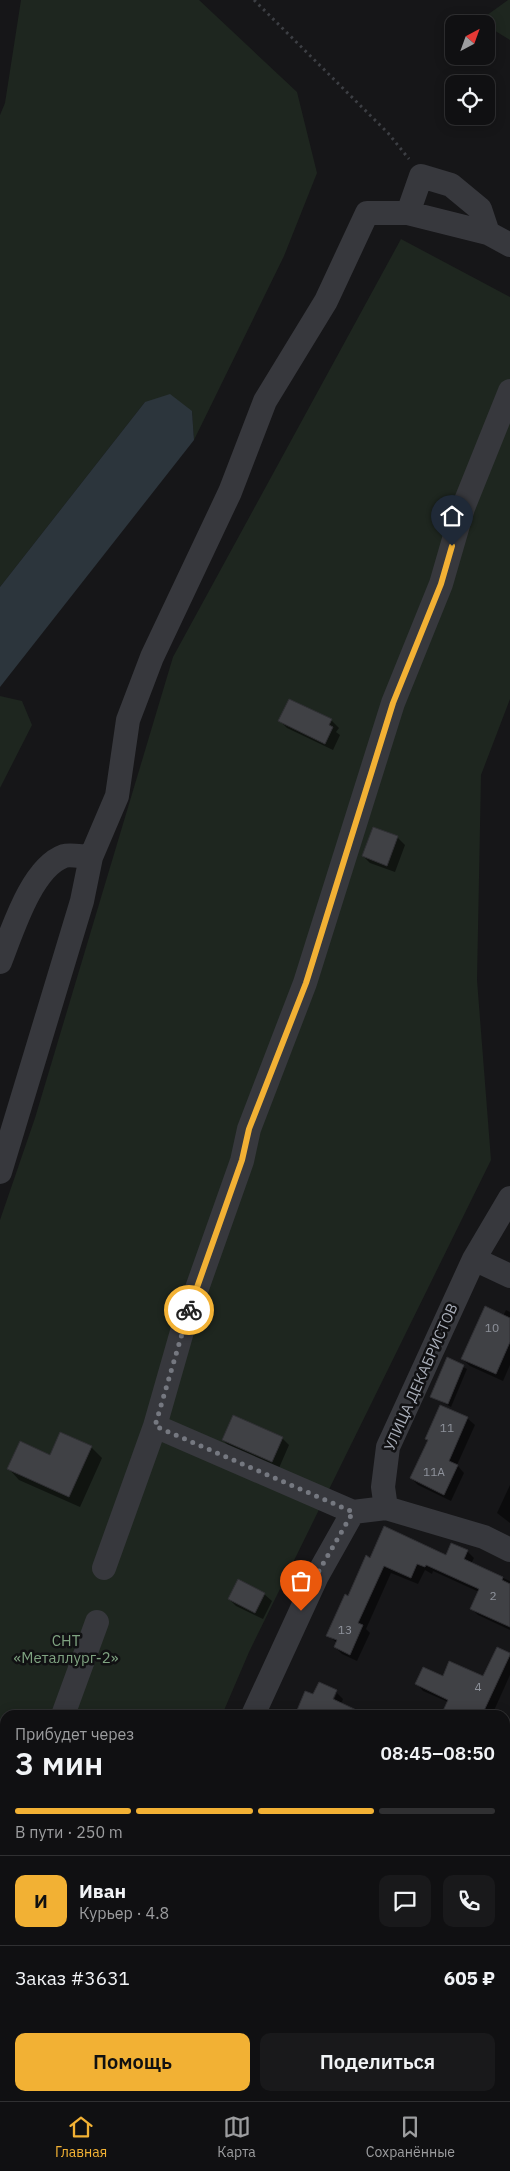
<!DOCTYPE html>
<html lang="ru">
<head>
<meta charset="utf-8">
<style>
	:root { --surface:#101012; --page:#19191b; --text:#f1f3f6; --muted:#9c9d9f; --line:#303032; --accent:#f2b134 }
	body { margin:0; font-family:"IBM Plex Sans",sans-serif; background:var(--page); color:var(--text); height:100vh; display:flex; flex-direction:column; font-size:19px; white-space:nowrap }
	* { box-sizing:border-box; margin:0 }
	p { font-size:16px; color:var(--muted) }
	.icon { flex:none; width:28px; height:28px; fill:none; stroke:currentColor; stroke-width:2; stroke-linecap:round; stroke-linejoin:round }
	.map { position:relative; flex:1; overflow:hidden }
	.side { position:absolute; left:0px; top:1710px; width:510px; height:391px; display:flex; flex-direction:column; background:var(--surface); border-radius:15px 15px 0 0; box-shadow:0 2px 12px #0003,0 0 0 1px var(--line) }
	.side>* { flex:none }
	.needle { width:32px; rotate:41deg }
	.tools { position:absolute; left:445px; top:15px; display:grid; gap:10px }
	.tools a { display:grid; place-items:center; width:50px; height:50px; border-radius:10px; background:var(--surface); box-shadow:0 2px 12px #0003,0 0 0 1px var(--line); font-size:25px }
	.pin { position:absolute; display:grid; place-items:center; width:42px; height:42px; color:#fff; margin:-51px -21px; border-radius:50% 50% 50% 0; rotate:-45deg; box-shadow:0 0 5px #0007 }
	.pin .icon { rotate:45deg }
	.courier { position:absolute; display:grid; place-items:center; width:50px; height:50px; margin:-25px; border:4px solid #f2b134; border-radius:50%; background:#fff; color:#222; box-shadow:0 1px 6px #0007 }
	.head em { font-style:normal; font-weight:600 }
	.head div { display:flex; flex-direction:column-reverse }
	.head { display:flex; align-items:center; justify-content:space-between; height:85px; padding:0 15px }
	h1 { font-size:32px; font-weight:600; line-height:38px }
	.bar { display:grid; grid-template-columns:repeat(4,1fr); gap:8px 5px; align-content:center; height:60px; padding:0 15px }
	.bar i { height:6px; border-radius:4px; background:var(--line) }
	.bar .on { background:var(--accent) }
	.bar p { grid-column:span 4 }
	.line { display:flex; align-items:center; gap:12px; padding:0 15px; border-top:1px solid var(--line) }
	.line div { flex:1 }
	.round { display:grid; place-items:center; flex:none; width:52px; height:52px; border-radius:10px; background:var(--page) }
	.button { display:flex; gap:10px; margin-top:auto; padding:10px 15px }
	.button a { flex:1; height:58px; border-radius:10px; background:var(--accent); color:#111; font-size:20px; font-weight:600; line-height:58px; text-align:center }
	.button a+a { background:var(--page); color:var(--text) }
	.tab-bar { display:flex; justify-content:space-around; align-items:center; height:70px; border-top:1px solid var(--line); background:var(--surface); font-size:14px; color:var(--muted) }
	.tab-bar a { display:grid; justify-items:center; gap:2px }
	.tab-bar .on { color:var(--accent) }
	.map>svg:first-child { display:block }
	.green { fill:#1e261f }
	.water { fill:#2c353c }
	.shadow { fill:#0007; fill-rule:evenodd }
	.building { fill:#404145; stroke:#303034 }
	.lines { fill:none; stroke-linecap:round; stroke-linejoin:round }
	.path { stroke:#3d3f44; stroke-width:3; stroke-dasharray:2.5 4; stroke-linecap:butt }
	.minor { stroke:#37383d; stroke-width:24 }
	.done { stroke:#757880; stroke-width:5; stroke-dasharray:0 9 }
	.route { stroke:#f2b134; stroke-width:6 }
	.labels { text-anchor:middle; stroke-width:5; stroke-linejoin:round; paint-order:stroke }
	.number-label { font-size:12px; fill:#8e929b }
	.street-label { font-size:15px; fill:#a8adb8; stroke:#111113 }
	.park-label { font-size:15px; fill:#7fa381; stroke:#111113 }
</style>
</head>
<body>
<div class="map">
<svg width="510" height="2101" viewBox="0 0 510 2101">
	<rect width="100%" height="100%" fill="#161618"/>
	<!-- green -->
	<path class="green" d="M21,0H199L297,92L317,173L284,256L194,440L192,411L145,402L0,587V115L5,103Z
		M508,0H510V40L479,21Z
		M401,239L510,297V699L481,775L477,980L491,1160L249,1652L222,1715H5V2096H63L62,2101H0V1220L35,1118L173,657Z
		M0,696L22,701L32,725L0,788Z"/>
	<!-- water -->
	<path class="water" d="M170,394L192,411L194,440L0,687V587L145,402Z"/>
	<!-- shadow -->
	<path class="shadow" d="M290,700L331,720L339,728L336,732L340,735L333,750L287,728L280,721Z
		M373,829L398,838L405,845L395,872L370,863L363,856Z
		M506,1310L510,1312V1365L503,1381L470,1366L462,1359L503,1316Z
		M448,1359L467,1369L451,1407L431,1396Z
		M467,1418L475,1425L457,1465L464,1473L451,1501L418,1485L411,1478Z
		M282,1438L289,1445L279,1468L230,1447L223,1440Z
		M91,1447L102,1458L80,1507L19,1480L9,1469Z
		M510,1485V1523L497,1513Z
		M467,1551L474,1558L471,1564L510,1581V1630L478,1615L471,1608L479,1592L433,1571L432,1574L425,1570L418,1584L391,1573L366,1629L370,1633L357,1661L342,1654L335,1647L337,1643L328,1635L371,1559L447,1556Z
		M264,1594L272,1601L263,1619L236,1606L229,1599Z
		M510,1654V1675L492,1715H442L448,1702L423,1691L417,1684L444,1677L483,1678Z
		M336,1692L343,1699L341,1704L351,1715H296L313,1696ZM335,1693H337L332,1705L329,1704Z
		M510,1804V1814L507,1811Z
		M510,1820V1903L505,1901V1831Z
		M505,1950L509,1955L505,1964Z
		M12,2096H23L40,2101H11Z
		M292,2096H333L330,2101H292Z
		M387,2096H412L417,2101H385Z"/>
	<!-- building -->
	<path class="building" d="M289,699L332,719L329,725L333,727L325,744L278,721Z
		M373,827L398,836L387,866L362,856Z
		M485,1306L510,1318V1342L496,1374L461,1359Z
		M447,1357L464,1365L448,1404L430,1397Z
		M440,1405L468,1417L449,1461L458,1465L444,1495L410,1478L428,1440L425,1439Z
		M233,1415L283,1437L272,1462L222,1440Z
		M60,1432L92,1446L69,1497L7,1469L20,1441L50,1455Z
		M384,1526L446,1555L451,1543L468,1550L464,1559L503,1577L502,1580L510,1584V1627L470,1609L479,1589L426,1565L425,1567L417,1564L411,1578L384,1566L358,1623L363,1625L350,1655L334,1647L337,1640L326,1636L345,1594L348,1596L366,1555L370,1558Z
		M238,1579L265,1593L255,1613L228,1599Z
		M497,1647L510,1653V1655L482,1715H441L448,1700L415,1684L423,1667L443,1676L449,1661L483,1676Z
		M319,1682L337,1690L333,1699L367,1715H295L305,1691L313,1694Z"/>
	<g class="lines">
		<!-- path -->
		<path class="path" d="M254,0L388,133L409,159"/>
		<!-- minor -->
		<path class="minor" d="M408,213L421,176L451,185L480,209L488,233
			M0,962C12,932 31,868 64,856C71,854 83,857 91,857
			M0,1172L82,901L91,857L117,796L128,720L152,657L230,492L265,401L326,301L367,213H408L488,233L510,245
			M474,1259L510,1276
			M386,1508L484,1537L510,1550
			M353,1512L155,1426L183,1328L242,1161L249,1129L305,983L393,703L441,584L463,508L510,391
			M104,1568L155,1426
			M63,1715L97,1622
			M253,1715L317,1576L353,1512L386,1508L383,1487L388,1447L474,1259L510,1198
			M505,1750L510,1738
			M0,1889L5,1876
			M148,2096L160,2101
			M90,2101L93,2096
			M355,2101L357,2096"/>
	</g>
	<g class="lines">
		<!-- done -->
		<path class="done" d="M189,1310L155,1426L353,1512L316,1576L301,1611"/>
		<!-- route -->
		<path class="route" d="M189,1310L242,1160L249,1129L306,983L393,703L441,584L452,546"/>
	</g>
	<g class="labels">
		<!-- number labels -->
		<g class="number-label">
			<text x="492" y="1332">10</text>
			<text x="447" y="1432">11</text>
			<text x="434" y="1476">11А</text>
			<text x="493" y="1600">2</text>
			<text x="345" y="1634">13</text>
			<text x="478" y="1691">4</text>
		</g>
		<!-- street labels -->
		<g class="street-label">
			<text transform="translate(421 1377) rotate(-66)" y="5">УЛИЦА ДЕКАБРИСТОВ</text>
		</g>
		<!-- park labels -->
		<g class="park-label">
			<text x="66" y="1646">СНТ<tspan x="66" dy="17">«Металлург-2»</tspan></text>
		</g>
	</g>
</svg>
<div class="tools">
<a><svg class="needle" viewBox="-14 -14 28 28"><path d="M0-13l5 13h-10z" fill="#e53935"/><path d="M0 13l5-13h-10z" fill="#9c9d9f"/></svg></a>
<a><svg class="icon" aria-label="locate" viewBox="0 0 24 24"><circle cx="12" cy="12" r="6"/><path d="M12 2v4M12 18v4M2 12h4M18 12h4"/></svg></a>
</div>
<div class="pin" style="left:301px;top:1611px;background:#ea580c"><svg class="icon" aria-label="bag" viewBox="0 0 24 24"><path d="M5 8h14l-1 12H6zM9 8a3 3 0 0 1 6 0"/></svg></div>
<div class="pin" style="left:452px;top:546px;background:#1f2937"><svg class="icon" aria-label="home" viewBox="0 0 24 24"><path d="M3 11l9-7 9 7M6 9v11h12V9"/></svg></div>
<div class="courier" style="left:189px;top:1310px"><svg class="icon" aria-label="bike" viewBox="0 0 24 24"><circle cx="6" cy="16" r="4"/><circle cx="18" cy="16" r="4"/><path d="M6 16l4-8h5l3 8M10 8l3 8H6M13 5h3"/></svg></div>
<section class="side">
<div class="head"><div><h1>3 мин</h1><p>Прибудет через</p></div><em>08:45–08:50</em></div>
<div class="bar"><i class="on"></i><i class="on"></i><i class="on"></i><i></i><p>В пути · 250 m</p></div>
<div class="line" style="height:90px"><b class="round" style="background:var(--accent);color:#111">И</b><div><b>Иван</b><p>Курьер · 4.8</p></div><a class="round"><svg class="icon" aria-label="chat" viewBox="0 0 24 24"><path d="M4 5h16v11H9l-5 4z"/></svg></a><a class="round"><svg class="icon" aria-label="phone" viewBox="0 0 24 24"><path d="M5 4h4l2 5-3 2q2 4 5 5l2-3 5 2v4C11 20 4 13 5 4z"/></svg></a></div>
<div class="line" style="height:65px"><div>Заказ #3631</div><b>605 ₽</b></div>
<div class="button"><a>Помощь</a><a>Поделиться</a></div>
</section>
</div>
<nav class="tab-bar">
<a class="on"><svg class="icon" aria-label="home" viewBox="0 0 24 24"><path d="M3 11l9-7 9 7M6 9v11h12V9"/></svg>Главная</a>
<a><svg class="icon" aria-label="map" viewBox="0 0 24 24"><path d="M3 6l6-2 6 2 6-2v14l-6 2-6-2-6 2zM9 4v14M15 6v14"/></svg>Карта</a>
<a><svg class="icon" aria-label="saved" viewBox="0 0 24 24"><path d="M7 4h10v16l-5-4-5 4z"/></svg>Сохранённые</a>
</nav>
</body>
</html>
